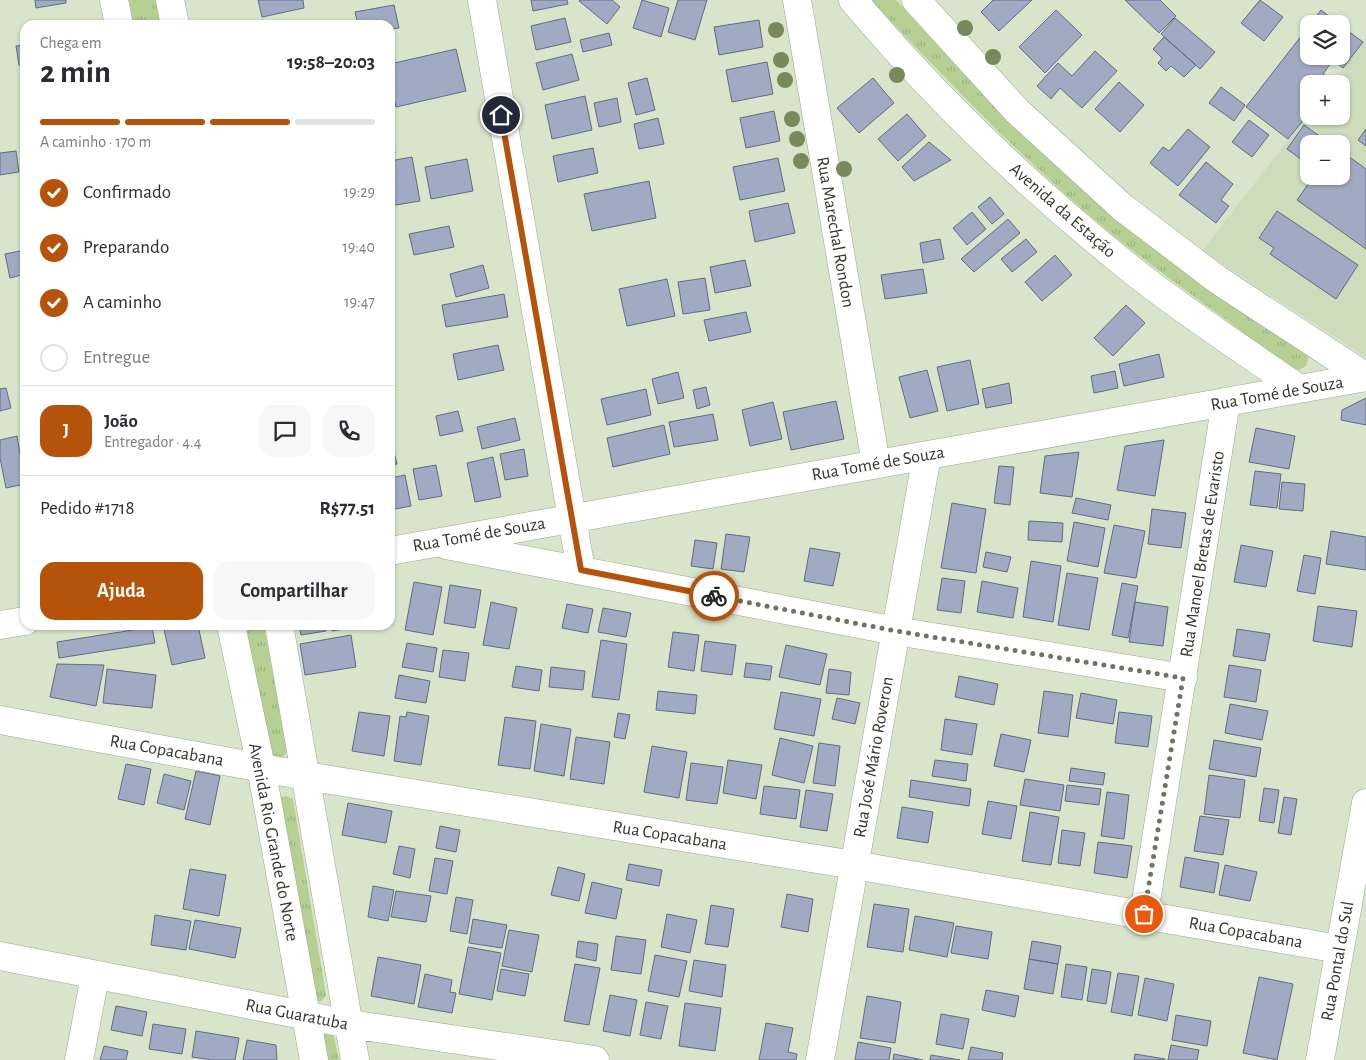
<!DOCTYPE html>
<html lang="pt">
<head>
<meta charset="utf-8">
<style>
	:root { --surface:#fff; --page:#f7f7f7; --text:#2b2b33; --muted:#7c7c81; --line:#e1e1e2; --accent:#b45309 }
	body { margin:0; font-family:"Alegreya Sans",sans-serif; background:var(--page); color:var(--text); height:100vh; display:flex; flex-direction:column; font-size:19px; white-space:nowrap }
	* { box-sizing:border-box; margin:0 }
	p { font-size:16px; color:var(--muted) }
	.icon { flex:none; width:28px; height:28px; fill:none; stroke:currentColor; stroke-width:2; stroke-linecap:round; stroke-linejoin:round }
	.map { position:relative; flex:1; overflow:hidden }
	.side { position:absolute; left:20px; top:20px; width:375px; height:610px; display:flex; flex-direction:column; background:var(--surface); border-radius:15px; box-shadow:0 1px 4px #0004 }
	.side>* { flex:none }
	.buttons { position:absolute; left:1300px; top:15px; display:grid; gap:10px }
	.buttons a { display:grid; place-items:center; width:50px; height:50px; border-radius:10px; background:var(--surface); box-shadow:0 1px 4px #0004; font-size:25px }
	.pin { position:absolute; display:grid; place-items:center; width:42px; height:42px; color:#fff; margin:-21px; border:2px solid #fff; border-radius:50%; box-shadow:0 1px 5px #0007 }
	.courier { position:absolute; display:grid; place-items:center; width:50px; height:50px; margin:-25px; border:4px solid #b45309; border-radius:50%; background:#fff; color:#222; box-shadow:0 1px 6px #0007 }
	.overview em { font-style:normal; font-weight:700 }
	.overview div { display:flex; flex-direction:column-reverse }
	.overview { display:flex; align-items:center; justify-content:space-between; height:85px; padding:0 20px }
	h1 { font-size:32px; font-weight:700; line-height:38px }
	.bar { display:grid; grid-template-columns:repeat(4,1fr); gap:8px 5px; align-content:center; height:60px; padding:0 20px }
	.bar i { height:6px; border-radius:4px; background:var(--line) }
	.bar .current { background:var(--accent) }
	.bar p { grid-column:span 4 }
	.line { display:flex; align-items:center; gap:12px; padding:0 20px; border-top:1px solid var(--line) }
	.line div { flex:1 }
	.round { display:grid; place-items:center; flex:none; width:52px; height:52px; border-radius:15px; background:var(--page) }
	ol { padding:0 20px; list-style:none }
	li { display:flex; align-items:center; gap:15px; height:55px }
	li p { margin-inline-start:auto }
	li .icon { padding:5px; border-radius:50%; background:var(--accent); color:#fff; stroke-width:4 }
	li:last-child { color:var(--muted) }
	li i { width:28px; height:28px; border:2px solid var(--line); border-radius:50% }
	.button { display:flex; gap:10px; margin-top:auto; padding:10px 20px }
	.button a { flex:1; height:58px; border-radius:15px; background:var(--accent); color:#fff; font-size:20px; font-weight:700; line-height:58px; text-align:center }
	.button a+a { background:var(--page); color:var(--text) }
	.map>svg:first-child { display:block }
	.built { fill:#cddcbb; fill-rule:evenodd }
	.grass { fill:url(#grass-tufts) }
	.building { fill:#a0aac3; stroke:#626b82 }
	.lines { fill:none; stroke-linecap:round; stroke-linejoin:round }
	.minor-casing { stroke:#9ca78e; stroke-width:29 }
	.minor { stroke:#fff; stroke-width:28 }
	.tree { fill:#78895b }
	.done { stroke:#6c7464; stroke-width:5; stroke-dasharray:0 9 }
	.route { stroke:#b45309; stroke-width:6 }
	.labels { text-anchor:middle; stroke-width:4; stroke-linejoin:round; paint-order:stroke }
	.street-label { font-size:18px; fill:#32372c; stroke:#fff }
</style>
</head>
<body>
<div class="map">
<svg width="1366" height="1060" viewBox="0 0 1366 1060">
	<defs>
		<pattern id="grass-tufts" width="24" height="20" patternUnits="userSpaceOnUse" patternTransform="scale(1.25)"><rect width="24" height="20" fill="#b5d092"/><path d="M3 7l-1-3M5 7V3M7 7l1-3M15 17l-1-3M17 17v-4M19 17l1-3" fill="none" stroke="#9cb37e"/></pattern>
	</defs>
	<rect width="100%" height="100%" fill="#d9e5cb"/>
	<!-- built -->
	<path class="built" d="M1366,38V357L1202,251L1309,113V116H1341V84H1331ZM1309,144H1341V176H1309Z"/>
	<!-- grass -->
	<path class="grass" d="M129,0H157L161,25H133Z
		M871,0H896L954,63L1014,119L1307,352L1309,356L1306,366L1299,370C1279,364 1243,332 1225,319C1172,281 1120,243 1072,200C1001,137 936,69 871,0Z
		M243,625H264L287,752L282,758L274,759L266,754Z
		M286,796L293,799L326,995L322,1001L311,1002L277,798Z
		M318,1031L333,1033L339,1060H319Z"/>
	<!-- building -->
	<path class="building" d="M35,0H66V3L36,8Z
		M258,0H303L304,8L262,17Z
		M531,0H567L568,4L533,11Z
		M580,0H612L620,7L607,24L579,1Z
		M642,0L669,8L661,37L633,28Z
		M678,0H707L695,40L668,32Z
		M993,0H1032L999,31L981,12Z
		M1125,0H1160L1176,16L1159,33Z
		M1260,0L1283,17L1264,41L1241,23Z
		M394,5L399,28L390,29V25H358L355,12Z
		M1056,10L1082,35L1045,73L1019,47Z
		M1321,10L1339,24H1310Z
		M565,18L571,42L536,50L531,26Z
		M1175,18L1215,52L1200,69L1161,34Z
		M759,20L763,47L719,55L714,27Z
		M1309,26V56H1341V26L1363,42L1343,68L1333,60L1323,74L1333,82L1331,84H1309V113L1288,139L1246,107Z
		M609,33L612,45L583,52L580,40Z
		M1164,37L1196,65L1184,77L1171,66L1166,71L1158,63L1162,58L1153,49Z
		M25,45V64L19,65L16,46Z
		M456,49L466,91L396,107L390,80V64Z
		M1095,51L1117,71L1082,108L1060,88L1051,99L1037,86L1058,63L1072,76Z
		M572,54L579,80L543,90L536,63Z
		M767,62L773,94L732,102L726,70Z
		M647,78L655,110L636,115L628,83Z
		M873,78L894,103L859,133L837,108Z
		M1119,82L1144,105L1120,132L1095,109Z
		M1221,87L1245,105L1234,121L1209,103Z
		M585,96L592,130L552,139L545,105Z
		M617,98L621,122L599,127L594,103Z
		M774,111L780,141L746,148L740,118Z
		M907,114L926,136L898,161L878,139Z
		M658,118L664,144L639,149L634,124Z
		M1249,120L1269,135L1252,157L1232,142Z
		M1304,125L1331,144H1309V165L1287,149Z
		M390,126L395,153L390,154Z
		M1188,129L1210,147L1178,186L1150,163L1163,147L1169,151Z
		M1366,129V146L1358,140Z
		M929,142L951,160L914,181L902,167Z
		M593,148L598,173L558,182L553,156Z
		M16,151L19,172L0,175V153Z
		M1341,151L1366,169V249L1297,200L1314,176H1341Z
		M412,157L420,201L390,206V161Z
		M778,158L785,191L740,200L733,167Z
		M467,159L473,191L431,199L425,167Z
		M1206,162L1233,184L1221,200L1229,206L1216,223L1179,195Z
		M649,181L656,218L592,231L584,194Z
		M990,197L1004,214L992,224L978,207Z
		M788,203L795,233L755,242L749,211Z
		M1277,211L1358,265L1336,299L1270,254L1274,248L1259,238Z
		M972,212L986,229L967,245L953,228Z
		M1008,219L1020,233L974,272L961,259Z
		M449,226L454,247L414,255L409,234Z
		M940,239L944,259L923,263L920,243Z
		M1026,239L1037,252L1012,272L1001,259Z
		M25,250V274L10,278L5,254Z
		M1055,255L1072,275L1042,301L1025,282Z
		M745,260L751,286L715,293L710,267Z
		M483,265L489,288L456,297L450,274Z
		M923,269L927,293L885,299L881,275Z
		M705,278L710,310L683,314L678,282Z
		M667,279L675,316L627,326L619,289Z
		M504,294L508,317L446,327L442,305Z
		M1126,305L1145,323L1113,356L1094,338Z
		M746,312L751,332L709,341L704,320Z
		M498,345L504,370L458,380L453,354Z
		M1159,354L1164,377L1124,386L1119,364Z
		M970,360L979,404L947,411L937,367Z
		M927,370L938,411L910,418L899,377Z
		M1115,371L1118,388L1094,393L1091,376Z
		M678,372L684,398L658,404L652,379Z
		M1009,383L1012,403L986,408L982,389Z
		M706,387L710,405L697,409L693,390Z
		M6,388L11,408L0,411V389Z
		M646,389L651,415L607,425L601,399Z
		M1366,398V425L1341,420L1342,410Z
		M836,401L844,439L791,450L783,412Z
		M773,402L782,439L750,446L742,410Z
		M458,411L463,431L440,436L436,416Z
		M713,414L718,440L674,447L669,422Z
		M515,418L520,440L482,449L477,427Z
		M664,425L670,454L613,467L607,438Z
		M1256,428L1295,436L1289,469L1249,462Z
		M17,436L25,484L6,488L0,458V440Z
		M1164,440L1155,496L1117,490L1125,446Z
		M392,445L397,464L390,465V446Z
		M524,449L528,476L505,480L500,454Z
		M1079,452L1072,497L1040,493L1045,456Z
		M493,457L501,497L475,502L467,463Z
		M436,465L442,496L419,500L413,469Z
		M999,466L1014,467L1010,505L994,503Z
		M1255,471L1281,474L1277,508L1250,505Z
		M405,475L411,506L390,510V478Z
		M1282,482L1305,484L1303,511L1279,509Z
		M1076,498L1111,505L1108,520L1072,513Z
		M952,503L986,509L976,573L941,568Z
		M1152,509L1186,513L1181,548L1148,544Z
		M1029,521L1063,523L1062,542L1028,540Z
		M1074,522L1105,528L1098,567L1067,561Z
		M1114,525L1145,531L1136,578L1104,573Z
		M1331,531L1366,537V570L1326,564Z
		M726,534L750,537L744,572L721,569Z
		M695,540L717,543L713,569L691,566Z
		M1241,545L1273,551L1266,587L1234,582Z
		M810,548L840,553L833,586L804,581Z
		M986,552L1011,557L1007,572L983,567Z
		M1304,555L1321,558L1315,594L1297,591Z
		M1031,561L1061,566L1053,622L1023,617Z
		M1067,573L1098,578L1089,630L1058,625Z
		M942,578L965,581L961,613L937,610Z
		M982,581L1018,588L1013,618L977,612Z
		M414,582L442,587L433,635L405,630Z
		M1122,583L1138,586L1128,638L1112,635Z
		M450,585L481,590L475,628L444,623Z
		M491,602L517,608L509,649L483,645Z
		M1135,602L1168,607L1163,646L1129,642Z
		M567,604L593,609L588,633L562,628Z
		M1318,606L1357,611L1352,647L1313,641Z
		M603,608L631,613L626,637L598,632Z
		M163,625H198L205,658L172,665Z
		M299,625H325L326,631L301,635Z
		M331,625H348L349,628L332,631Z
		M152,627L155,643L59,658L57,642Z
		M1237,629L1270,634L1265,661L1233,656Z
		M673,632L699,635L694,671L668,667Z
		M351,635L356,667L305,675L300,644Z
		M601,640L627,644L619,700L592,697Z
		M705,641L736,645L732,675L701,671Z
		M407,643L437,648L433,672L402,667Z
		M786,645L827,654L820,685L779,677Z
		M443,650L469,653L465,681L439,677Z
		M746,663L772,666L770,680L744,677Z
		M57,664L104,665L96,706L50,697Z
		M1229,665L1261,670L1256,702L1224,697Z
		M516,666L542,670L539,691L512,687Z
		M551,667L585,671L583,690L549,687Z
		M107,669L156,675L152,708L103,703Z
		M829,669L851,672L849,695L826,693Z
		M399,675L430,681L426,703L395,698Z
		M959,676L998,684L994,705L955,697Z
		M658,691L697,695L695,714L656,710Z
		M1044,691L1073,695L1068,737L1038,733Z
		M781,692L821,699L814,736L774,729Z
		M1081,693L1117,700L1113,724L1076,718Z
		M837,698L860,703L855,724L832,719Z
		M1230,704L1268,711L1262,740L1225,733Z
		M359,712L390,716L384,756L352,751Z
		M407,712L429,716L421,765L394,761L400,716L406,717Z
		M1119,712L1152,716L1148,747L1115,743Z
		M618,713L630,715L625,739L614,737Z
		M505,717L536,721L530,769L498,765Z
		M945,719L977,724L972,755L941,750Z
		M541,724L571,729L564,776L534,771Z
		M1001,734L1031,740L1024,772L994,766Z
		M576,737L610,742L604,784L570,779Z
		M780,738L813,746L804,783L772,775Z
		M1214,740L1261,748L1256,777L1209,769Z
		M819,743L840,746L835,786L813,783Z
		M652,746L687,752L679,798L644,792Z
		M728,760L762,765L756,799L723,793Z
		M935,760L968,764L966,781L932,776Z
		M691,763L723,767L717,804L686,800Z
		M126,764L151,769L144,805L118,799Z
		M1071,768L1105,773L1103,785L1069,781Z
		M196,771L220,776L210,825L185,819Z
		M164,774L191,781L184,810L157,803Z
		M1209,775L1245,780L1240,818L1204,814Z
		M1025,779L1064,785L1060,811L1020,805Z
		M911,780L971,789L969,806L909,797Z
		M1067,785L1101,789L1099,805L1065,801Z
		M764,786L800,790L796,819L760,814Z
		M1264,788L1279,790L1274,823L1259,821Z
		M806,790L833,794L827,831L800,827Z
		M1107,792L1129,795L1124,839L1101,836Z
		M1284,797L1297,799L1291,835L1278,833Z
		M988,801L1017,806L1011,839L982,834Z
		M348,803L392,811L386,843L342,835Z
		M902,807L933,812L928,843L897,838Z
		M1030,812L1059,817L1051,865L1022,861Z
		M1200,816L1229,820L1223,855L1194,851Z
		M440,826L460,830L456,852L436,848Z
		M1062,830L1085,833L1080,866L1058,863Z
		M1098,842L1132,846L1127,878L1094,873Z
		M399,846L415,849L410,878L393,874Z
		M1185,857L1219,863L1214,893L1180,887Z
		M435,858L453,861L447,894L429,891Z
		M629,864L662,870L659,886L626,880Z
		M1225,865L1257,872L1250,901L1219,895Z
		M558,867L585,874L579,901L551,895Z
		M190,869L226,875L219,916L183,909Z
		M592,882L622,889L616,919L585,913Z
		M373,886L394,890L388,921L368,917Z
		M396,891L431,896L426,922L391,917Z
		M787,894L813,899L808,932L781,927Z
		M456,897L473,900L467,934L450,931Z
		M874,904L909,909L903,952L867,947Z
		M711,905L734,909L728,947L705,944Z
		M667,914L697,920L690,953L661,947Z
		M155,915L191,921L186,950L151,945Z
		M915,916L954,923L947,957L909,950Z
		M473,919L507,925L502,948L469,943Z
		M195,920L241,928L235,958L189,949Z
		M956,926L992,932L988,959L951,953Z
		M509,930L539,935L532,972L502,966Z
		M616,936L646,940L641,974L611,970Z
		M578,941L598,944L596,961L576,957Z
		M1032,941L1061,946L1058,964L1029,959Z
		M468,947L501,953L492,1000L459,994Z
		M655,955L687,961L679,997L648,991Z
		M378,957L421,965L414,1004L371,996Z
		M1029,959L1058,964L1053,994L1024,989Z
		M694,960L726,965L722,997L689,991Z
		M575,964L600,968L589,1025L564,1021Z
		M1066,964L1087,967L1082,1000L1061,997Z
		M501,969L529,974L525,996L497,991Z
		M1092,969L1111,972L1106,1004L1087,1001Z
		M1118,973L1139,976L1132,1016L1111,1012Z
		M425,974L452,980L450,992L456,993L452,1013L418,1007Z
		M1259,977L1293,984L1277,1060L1243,1053Z
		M1145,978L1174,984L1167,1021L1138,1015Z
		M986,990L1019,996L1015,1017L982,1010Z
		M610,995L637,1000L630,1036L603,1031Z
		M867,996L901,1002L895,1043L860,1038Z
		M646,1002L668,1006L661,1039L640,1035Z
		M685,1003L721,1008L715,1051L679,1046Z
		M116,1006L147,1012L142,1036L111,1030Z
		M941,1014L969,1019L963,1049L936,1044Z
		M1176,1015L1211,1021L1207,1046L1172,1040Z
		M766,1023L793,1028L788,1052L797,1054L796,1060H759Z
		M153,1024L186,1029L182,1054L149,1049Z
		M196,1031L239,1038L235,1060H212L192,1057Z
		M247,1040L276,1045L277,1060H243Z
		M858,1042L891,1048L889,1060H855Z
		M1171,1045L1199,1050L1197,1060H1168Z
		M104,1046L128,1051L126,1060H100Z
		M971,1047L1003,1053L1002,1060H968Z
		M894,1054L923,1060H893Z
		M1135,1054L1165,1059V1060H1134Z
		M931,1055L960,1060H930Z"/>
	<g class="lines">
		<!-- minor casing -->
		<g class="minor-casing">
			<path id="minor" d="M114,0L119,25
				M170,0L175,25
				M482,0L581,570
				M797,0L876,464
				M853,0C936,99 1032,190 1133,271C1186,313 1244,350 1299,389
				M916,0L1017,111L1122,207L1218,280L1366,377
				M446,545L896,631L1183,678
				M390,551L1366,377
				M0,625L25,621
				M231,625L261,767L314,1060
				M279,625L355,1060
				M0,720L306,776L854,865L1339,949
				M1144,914L1226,402
				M0,956L349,1024L595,1060
				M79,1060L95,976
				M820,1060L927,455
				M1320,1060L1366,803"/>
		</g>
		<!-- minor -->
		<use href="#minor" class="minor"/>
	</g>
	<!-- trees -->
	<g class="tree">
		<circle cx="965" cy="28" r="8"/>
		<circle cx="776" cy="30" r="8"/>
		<circle cx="993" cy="57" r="8"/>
		<circle cx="781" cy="60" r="8"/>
		<circle cx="897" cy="75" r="8"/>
		<circle cx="785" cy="80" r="8"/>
		<circle cx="792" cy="119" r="8"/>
		<circle cx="797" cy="139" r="8"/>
		<circle cx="801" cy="161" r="8"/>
		<circle cx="844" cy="169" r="8"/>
	</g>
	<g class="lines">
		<!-- done -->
		<path class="done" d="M714,596L896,631L1183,678L1144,914"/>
		<!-- route -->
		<path class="route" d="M501,115L581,570L714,596"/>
	</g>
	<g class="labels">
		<!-- street labels -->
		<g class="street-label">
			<text transform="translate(1063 210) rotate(41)" y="6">Avenida da Estação</text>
			<text transform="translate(836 232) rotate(80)" y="6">Rua Marechal Rondon</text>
			<text transform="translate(1277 393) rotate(-10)" y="6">Rua Tomé de Souza</text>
			<text transform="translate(878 463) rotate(-10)" y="6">Rua Tomé de Souza</text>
			<text transform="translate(479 534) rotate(-10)" y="6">Rua Tomé de Souza</text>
			<text transform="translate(1202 554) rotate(-81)" y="6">Rua Manoel Bretas de Evaristo</text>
			<text transform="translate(167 750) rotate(10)" y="6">Rua Copacabana</text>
			<text transform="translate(873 757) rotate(-80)" y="6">Rua José Mário Roveron</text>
			<text transform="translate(670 835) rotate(9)" y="6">Rua Copacabana</text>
			<text transform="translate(274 842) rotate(79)" y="6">Avenida Rio Grande do Norte</text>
			<text transform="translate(1246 932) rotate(10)" y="6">Rua Copacabana</text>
			<text transform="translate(1337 961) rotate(-80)" y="6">Rua Pontal do Sul</text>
			<text transform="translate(297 1014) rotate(11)" y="6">Rua Guaratuba</text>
		</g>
	</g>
</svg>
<div class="buttons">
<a><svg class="icon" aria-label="layers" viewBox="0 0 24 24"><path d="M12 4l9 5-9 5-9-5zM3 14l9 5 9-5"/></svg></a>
<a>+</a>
<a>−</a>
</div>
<div class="pin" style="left:1144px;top:914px;background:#ea580c"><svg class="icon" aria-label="bag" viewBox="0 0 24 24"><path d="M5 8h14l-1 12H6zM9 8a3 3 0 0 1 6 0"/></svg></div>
<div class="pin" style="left:501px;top:115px;background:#1f2937"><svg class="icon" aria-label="home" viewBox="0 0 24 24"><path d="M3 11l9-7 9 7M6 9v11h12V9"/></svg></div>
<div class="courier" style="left:714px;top:596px"><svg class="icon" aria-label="bike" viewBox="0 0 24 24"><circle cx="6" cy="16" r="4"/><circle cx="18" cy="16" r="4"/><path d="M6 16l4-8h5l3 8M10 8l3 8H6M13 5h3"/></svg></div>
<section class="side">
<div class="overview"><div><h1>2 min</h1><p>Chega em</p></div><em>19:58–20:03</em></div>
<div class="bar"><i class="current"></i><i class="current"></i><i class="current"></i><i></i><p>A caminho · 170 m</p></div>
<ol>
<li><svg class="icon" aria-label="check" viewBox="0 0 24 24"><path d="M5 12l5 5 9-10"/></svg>Confirmado<p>19:29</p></li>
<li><svg class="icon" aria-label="check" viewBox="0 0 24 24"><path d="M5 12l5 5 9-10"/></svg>Preparando<p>19:40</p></li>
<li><svg class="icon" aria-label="check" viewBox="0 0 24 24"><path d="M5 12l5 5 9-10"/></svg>A caminho<p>19:47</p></li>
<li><i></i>Entregue</li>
</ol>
<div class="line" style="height:90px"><b class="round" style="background:var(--accent);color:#fff">J</b><div><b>João</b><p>Entregador · 4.4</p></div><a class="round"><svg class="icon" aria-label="chat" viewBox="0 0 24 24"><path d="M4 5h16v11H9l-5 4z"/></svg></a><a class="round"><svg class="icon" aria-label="phone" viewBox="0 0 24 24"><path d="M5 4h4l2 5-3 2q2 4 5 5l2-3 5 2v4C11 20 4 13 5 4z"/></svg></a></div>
<div class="line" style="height:65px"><div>Pedido #1718</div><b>R$77.51</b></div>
<div class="button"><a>Ajuda</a><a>Compartilhar</a></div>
</section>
</div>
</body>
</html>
